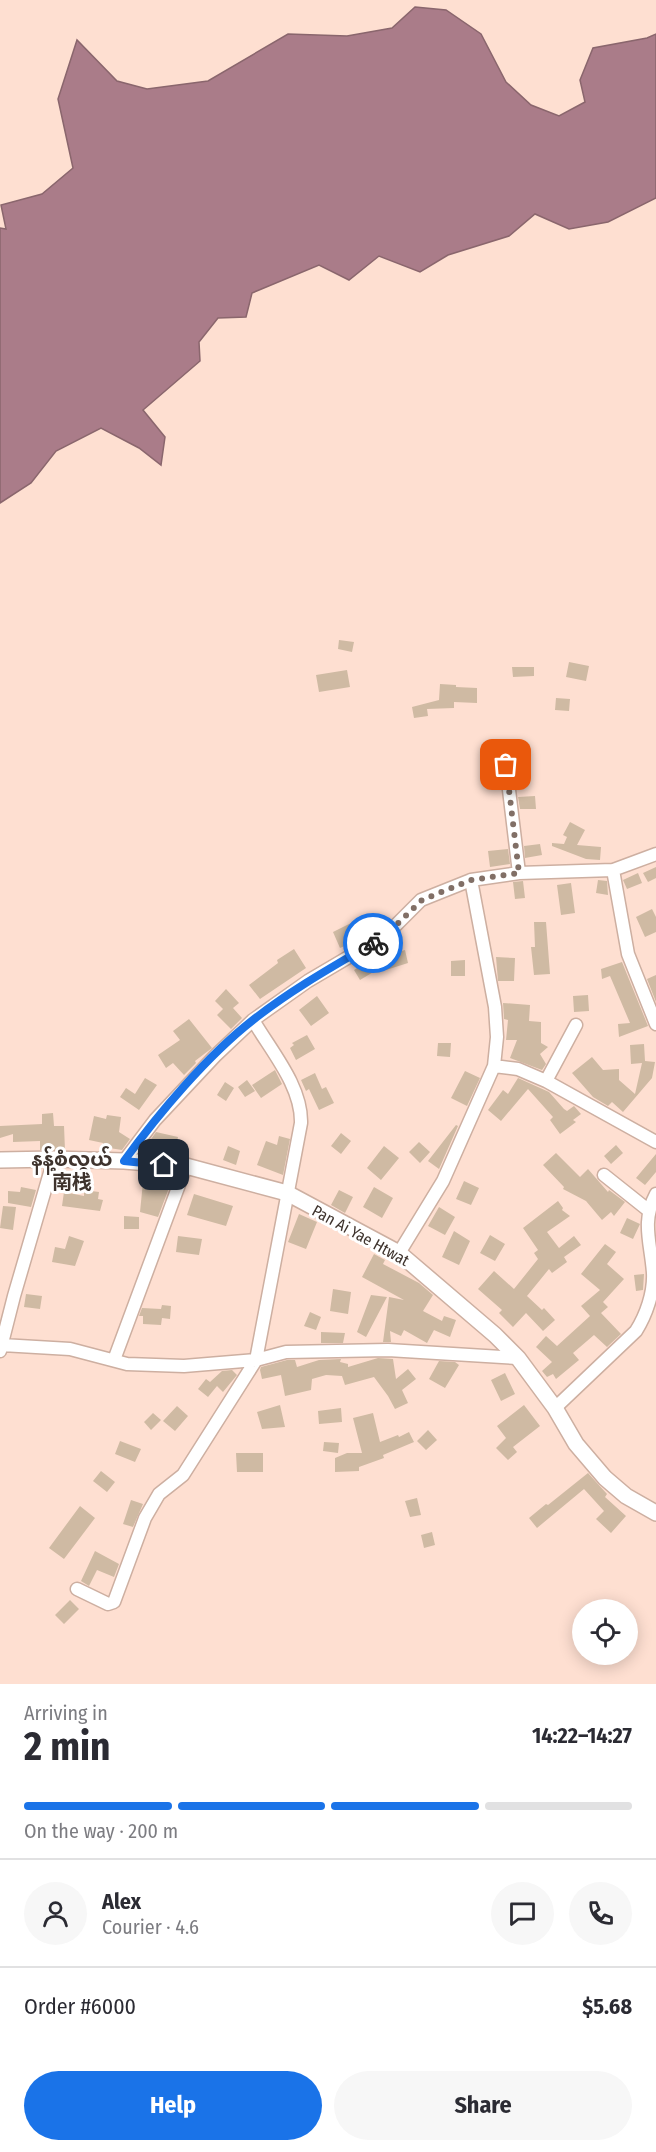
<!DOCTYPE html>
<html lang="en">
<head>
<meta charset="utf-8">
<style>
	:root { --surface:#fff; --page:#f7f7f7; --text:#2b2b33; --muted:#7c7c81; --line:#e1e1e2; --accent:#1a73e8 }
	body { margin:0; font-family:"Fira Sans Condensed","Noto Sans SC","Noto Sans Myanmar",sans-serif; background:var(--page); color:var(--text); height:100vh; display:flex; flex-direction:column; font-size:22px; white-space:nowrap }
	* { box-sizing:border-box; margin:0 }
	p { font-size:20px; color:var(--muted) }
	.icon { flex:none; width:33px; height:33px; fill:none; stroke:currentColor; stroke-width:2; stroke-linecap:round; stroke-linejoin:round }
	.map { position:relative; height:1684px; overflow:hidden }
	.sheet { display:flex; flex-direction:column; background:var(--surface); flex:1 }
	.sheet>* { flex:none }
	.tools { position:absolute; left:572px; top:1599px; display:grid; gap:12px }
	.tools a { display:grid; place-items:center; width:66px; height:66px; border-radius:50%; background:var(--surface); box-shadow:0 3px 15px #0003; font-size:30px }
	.pin { position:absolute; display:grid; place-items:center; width:51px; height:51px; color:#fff; margin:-26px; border-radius:12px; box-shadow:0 3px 9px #0006 }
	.courier { position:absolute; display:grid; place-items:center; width:60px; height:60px; margin:-30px; border:4px solid #1a73e8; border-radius:50%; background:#fff; color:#222; box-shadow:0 2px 8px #0007 }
	.overview em { font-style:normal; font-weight:700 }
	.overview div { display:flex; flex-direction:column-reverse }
	.overview { display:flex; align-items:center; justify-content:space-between; height:102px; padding:0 24px }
	h1 { font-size:39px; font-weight:700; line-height:45px }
	.bar { display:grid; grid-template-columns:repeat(4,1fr); gap:9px 6px; align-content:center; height:72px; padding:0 24px }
	.bar i { height:8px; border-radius:4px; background:var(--line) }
	.bar .current { background:var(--accent) }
	.bar p { grid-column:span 4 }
	.line { display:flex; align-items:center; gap:15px; padding:0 24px; border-top:2px solid var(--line) }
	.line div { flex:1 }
	.round { display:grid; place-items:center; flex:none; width:63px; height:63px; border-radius:32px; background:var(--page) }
	.action { display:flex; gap:12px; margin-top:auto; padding:12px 24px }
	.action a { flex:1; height:69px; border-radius:36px; background:var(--accent); color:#fff; font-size:24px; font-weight:700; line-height:69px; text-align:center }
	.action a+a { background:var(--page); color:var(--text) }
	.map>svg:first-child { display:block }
	.water { fill:#aa7c89; stroke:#8a666d; stroke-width:1.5 }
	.building { fill:#cfbaa3 }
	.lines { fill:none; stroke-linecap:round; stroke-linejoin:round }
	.minor-casing { stroke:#cdafa1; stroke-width:15 }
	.tertiary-casing { stroke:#cdafa1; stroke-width:18 }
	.minor { stroke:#fff; stroke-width:12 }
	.tertiary { stroke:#fff; stroke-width:15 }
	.done { stroke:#816f66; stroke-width:6; stroke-dasharray:0 10.8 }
	.route { stroke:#1a73e8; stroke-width:8 }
	.labels { text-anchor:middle; stroke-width:6; stroke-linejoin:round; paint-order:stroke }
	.street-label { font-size:16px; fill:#3e332d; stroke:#fff }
	.quarter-label { font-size:20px; font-weight:bold; fill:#3e332d; stroke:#fff }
</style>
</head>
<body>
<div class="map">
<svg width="656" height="1684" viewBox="0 0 656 1684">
	<rect width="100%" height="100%" fill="#fedfd1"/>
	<!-- water -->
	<path class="water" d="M415,7L446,10L481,34L506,82L531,105L559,116L585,102L580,80L593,48L647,38L656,34V198L608,222L569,229L535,214L509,236L448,255L420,272L379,256L349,280L319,265L252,293L246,317L218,318L199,342L200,361L143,410L165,437L161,465L139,448L101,428L56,451L31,483L0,503V228L6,229L1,205L42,194L73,168L58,99L77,40L117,81L147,89L208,81L288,34L347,36L392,28Z"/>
	<!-- building -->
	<path class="building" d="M339,640L354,642L352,652L338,649Z
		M569,662L589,666L586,681L566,677Z
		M512,667H534V676L513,677Z
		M347,670L350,687L319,692L316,675Z
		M440,684L456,685V687L477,688V703L454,702V708L427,709L428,716L414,718L412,707L439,700Z
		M556,698L570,699L569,711L555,710Z
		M498,767L500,781L490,782L489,768Z
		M535,796L536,809H520L518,797Z
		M570,822L585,830L577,845L601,847L600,860L586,859L552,846V843L564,844L567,837L563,835Z
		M540,844L542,855L525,858L524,846Z
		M508,849L510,864L490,867L488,851Z
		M656,867V878L648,882L643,873Z
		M638,873L642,883L627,889L623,880Z
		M598,880L607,881L608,895L596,893Z
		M523,881L525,898L515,899L513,882Z
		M571,883L575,913L561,915L557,885Z
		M652,909L656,917V932L645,937L636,917Z
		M534,922H546L550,974L534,975L531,947H535Z
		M351,923L358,940L340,948L333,932Z
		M294,949L306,968L260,999L249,985L278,963L277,960Z
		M405,950L408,963L386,970L385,965L360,980L354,970L370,960Z
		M496,957L515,958L514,981H498Z
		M465,960V976H451V961Z
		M622,962L648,1026L619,1037L618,1024L630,1023L610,976L602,979L601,969Z
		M656,975V1002L647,979Z
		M226,989L239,1003L233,1008L242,1018L231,1029L217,1015L223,1009L215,1001Z
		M588,995L589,1011L574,1012L573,996Z
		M317,996L329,1013L311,1026L299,1010Z
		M503,1003L530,1005L529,1021L541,1022V1043L548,1047L540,1054L546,1064L542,1070L510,1058L517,1040H506L508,1020L504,1019Z
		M189,1019L212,1048L195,1061L196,1063L184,1075L173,1063L166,1068L158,1055L180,1040L173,1031Z
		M307,1035L315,1049L296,1060L290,1048L294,1045L292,1043Z
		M438,1043H451L450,1057L437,1056Z
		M644,1044L645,1061L655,1062L652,1078L623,1112L612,1102L608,1106L593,1097L572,1073L592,1057L603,1070L619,1069V1080L635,1094L642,1063L631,1064L630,1045Z
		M275,1070L282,1084L261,1098L252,1085Z
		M465,1071L480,1078L467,1106L451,1098Z
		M315,1073L322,1089L326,1087L334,1103L319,1110L309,1089L306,1091L301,1080Z
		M145,1078L157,1085L139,1110L120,1097L126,1088L135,1094Z
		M518,1078L549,1092L564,1109L567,1111L574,1106L581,1114L573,1120L576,1122L560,1134L550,1120L553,1117L528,1089L501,1121L488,1110L503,1090L508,1094Z
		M247,1080L255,1091L245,1097L238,1087Z
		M225,1082L234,1088L226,1101L217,1095Z
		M53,1113L54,1126H64L65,1150H40V1141L13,1142V1134L0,1138V1126L42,1124V1114Z
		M107,1115L121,1117L119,1132L130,1139L122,1150L103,1147V1143L89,1140L94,1116L106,1119Z
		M456,1125L458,1126L439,1169L428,1161Z
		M156,1132L178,1137L174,1155L146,1152L149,1142Z
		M341,1133L351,1141L341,1154L331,1146Z
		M279,1136L290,1139L283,1175L257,1165L266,1141L277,1145Z
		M419,1142L430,1152L420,1163L409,1152Z
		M616,1145L623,1153L611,1164L604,1156Z
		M228,1146L240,1151L236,1165L223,1160Z
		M384,1146L399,1158L381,1180L367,1168Z
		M556,1153L580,1177L588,1169L608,1192L609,1190L625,1202L614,1216L611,1212L602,1220L586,1201L563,1189L564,1187L543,1165Z
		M656,1154V1172L645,1185L636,1178Z
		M144,1172L170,1175L169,1188L158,1217L140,1212Z
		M464,1181L479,1188L471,1205L456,1199Z
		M21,1187L36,1190L31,1207L8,1203V1191L20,1192Z
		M374,1187L393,1198L382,1218L363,1207Z
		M84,1190L99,1192L98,1199L103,1200L100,1211L62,1206L64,1192L84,1196Z
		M339,1190L353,1197L345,1213L331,1205Z
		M194,1194L233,1206L226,1226L187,1215Z
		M558,1201L563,1208L562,1210L570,1216L547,1232L559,1248L574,1236L581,1245L564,1257L567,1262L552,1273L549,1269L527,1296L542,1310L544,1308L555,1320L543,1331L526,1313L513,1327L499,1313L502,1310L478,1289L494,1271L514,1289L538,1259L534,1253L538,1250L523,1228Z
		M3,1206L16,1207L13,1230L0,1228Z
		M439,1207L455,1217L445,1235L428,1226Z
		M299,1214L317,1222L306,1249L288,1242Z
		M124,1216L139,1217V1229H124Z
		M627,1218L640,1224L633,1239L620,1233Z
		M454,1231L470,1241L459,1265L442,1257Z
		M490,1235L505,1244L495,1261L480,1253Z
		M69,1236L84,1241L75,1266L52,1262L55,1247L65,1249Z
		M178,1236L202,1239L199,1255L176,1252Z
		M605,1244L616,1252L607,1264L624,1279L603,1302L608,1307L601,1313L621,1334L607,1347L594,1335L573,1353L579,1360L556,1379L553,1374L547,1377L542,1371L552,1362L536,1347L546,1336L557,1346L590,1316L581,1306L600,1290L581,1274Z
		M374,1254L385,1260L383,1264L419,1283L433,1295L423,1311L442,1321L444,1316L456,1320L450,1337L434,1330L427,1343L404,1330L401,1336L390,1331L391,1342H383L389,1297L404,1300L362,1277Z
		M644,1274L643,1290L636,1291L634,1275Z
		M333,1289L351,1292L348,1314L330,1311Z
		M26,1294L42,1296L40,1309L24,1307Z
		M371,1295L387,1297L366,1337L357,1332Z
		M162,1305L171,1306L170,1319L162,1318L161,1325L143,1324V1316H139L142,1308L161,1309Z
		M310,1312L321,1317L316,1330L304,1326Z
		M321,1332L345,1333L343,1343H321Z
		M378,1358L393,1359L396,1379L408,1369L416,1379L402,1390L408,1403L395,1409L388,1396L374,1377L345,1385L342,1376L326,1375L312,1379L311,1390L285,1396L281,1375L262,1379L260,1370L261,1367L287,1360H295L297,1367L319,1360L341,1359L340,1362L348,1364V1367Z
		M439,1361L455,1362L459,1365L445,1388L429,1379Z
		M232,1370L237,1375L223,1392L217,1386L208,1397L198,1389L206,1379L210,1382L222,1371Z
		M505,1373L515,1394L501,1401L491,1380Z
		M280,1405L285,1427L262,1429L257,1412Z
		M524,1405L540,1426L513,1447L517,1452L508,1460L496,1448L506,1438L497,1426Z
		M177,1406L188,1416L175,1431L163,1421Z
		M341,1408L342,1422L319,1424L318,1411Z
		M153,1413L161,1420L151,1430L144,1422Z
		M373,1413L380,1442L398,1435L399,1437L409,1432L414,1442L383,1455L384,1458L359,1467V1471L335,1472V1458L347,1453H362L353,1418Z
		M428,1430L437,1440L426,1450L417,1441Z
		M120,1441L141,1449L135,1462L115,1454Z
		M324,1442L339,1443L338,1453L323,1451Z
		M236,1453H263V1472H237Z
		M101,1471L115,1482L107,1492L93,1481Z
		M588,1473L607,1494L605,1497L626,1516L611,1533L596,1519L604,1511L584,1489L537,1528L529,1518L546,1504L548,1505Z
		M417,1498L421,1515L410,1517L405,1501Z
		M131,1500L143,1504L133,1527L123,1524Z
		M80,1506L95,1518L64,1559L49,1548Z
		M432,1532L435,1545L424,1548L421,1535Z
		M95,1551L119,1564L114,1577L97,1570L89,1586L81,1581Z
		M70,1600L79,1609L64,1624L55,1615Z"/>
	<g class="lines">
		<!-- minor casing -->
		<g class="minor-casing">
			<path id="minor" d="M506,765L519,873
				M613,870L628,954L656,1024
				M494,1066L518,1069L546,1081L656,1142
				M546,1081L576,1025
				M124,1161L155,1120L215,1056L253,1020L308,981L386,935L421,900L471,880L519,873L613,870L656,854
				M604,1175L648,1210
				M399,1253L443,1181L494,1066L497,1037L495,1007L471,880
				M2,1345L70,1349L127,1364L184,1366L256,1360L286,1352L388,1350L518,1358
				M0,1351L14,1296L54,1159
				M114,1360L186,1166
				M555,1408L636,1331C646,1315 654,1293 653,1273C651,1243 641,1222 656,1194
				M77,1589L108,1604L114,1602L145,1518L159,1494L183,1475L256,1360L301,1123C302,1086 271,1051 253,1020"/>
		</g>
		<!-- tertiary casing -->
		<g class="tertiary-casing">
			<path id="tertiary" d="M0,1160L54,1159L124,1161L186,1166L287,1193L399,1253L495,1335L518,1358L555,1408L576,1444L605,1478L626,1496L656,1513"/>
		</g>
		<!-- minor -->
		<use href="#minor" class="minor"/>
		<!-- tertiary -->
		<use href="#tertiary" class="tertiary"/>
	</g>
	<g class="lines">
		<!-- done -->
		<path class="done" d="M373,943L386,935L422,900L471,880L519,873L506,765"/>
		<!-- route -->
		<path class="route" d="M164,1165L124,1161C159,1113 207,1056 253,1020C291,990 332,967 373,943"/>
	</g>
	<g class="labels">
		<!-- street labels -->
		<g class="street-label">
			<text transform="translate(361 1235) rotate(29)" y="6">Pan Ai Yae Htwat</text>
		</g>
		<!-- quarter labels -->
		<g class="quarter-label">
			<text x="72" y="1166">နန့်စံလွယ်<tspan x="72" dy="23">南栈</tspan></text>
		</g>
	</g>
</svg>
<div class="tools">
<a><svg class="icon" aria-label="locate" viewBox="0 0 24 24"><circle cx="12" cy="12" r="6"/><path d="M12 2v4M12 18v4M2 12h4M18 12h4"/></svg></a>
</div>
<div class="pin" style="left:506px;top:765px;background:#ea580c"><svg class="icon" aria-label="bag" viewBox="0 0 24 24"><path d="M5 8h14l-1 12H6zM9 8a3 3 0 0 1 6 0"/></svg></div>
<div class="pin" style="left:164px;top:1165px;background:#1f2937"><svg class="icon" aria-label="home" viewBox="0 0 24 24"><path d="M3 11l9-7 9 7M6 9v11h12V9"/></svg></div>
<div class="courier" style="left:373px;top:943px"><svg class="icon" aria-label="bike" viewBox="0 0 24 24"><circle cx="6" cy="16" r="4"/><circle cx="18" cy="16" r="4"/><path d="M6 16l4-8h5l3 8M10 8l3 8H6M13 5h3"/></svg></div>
</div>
<section class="sheet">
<div class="overview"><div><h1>2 min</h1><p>Arriving in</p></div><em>14:22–14:27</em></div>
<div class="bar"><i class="current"></i><i class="current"></i><i class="current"></i><i></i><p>On the way · 200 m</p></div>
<div class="line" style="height:108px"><a class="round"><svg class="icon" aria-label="person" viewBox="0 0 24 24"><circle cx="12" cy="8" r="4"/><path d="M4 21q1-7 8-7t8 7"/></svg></a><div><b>Alex</b><p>Courier · 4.6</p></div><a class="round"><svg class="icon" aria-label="chat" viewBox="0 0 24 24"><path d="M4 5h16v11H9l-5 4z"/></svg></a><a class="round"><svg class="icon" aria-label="phone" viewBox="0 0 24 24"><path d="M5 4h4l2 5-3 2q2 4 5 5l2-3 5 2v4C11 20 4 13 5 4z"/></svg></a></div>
<div class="line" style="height:78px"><div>Order #6000</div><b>$5.68</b></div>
<div class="action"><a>Help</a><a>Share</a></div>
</section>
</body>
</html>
